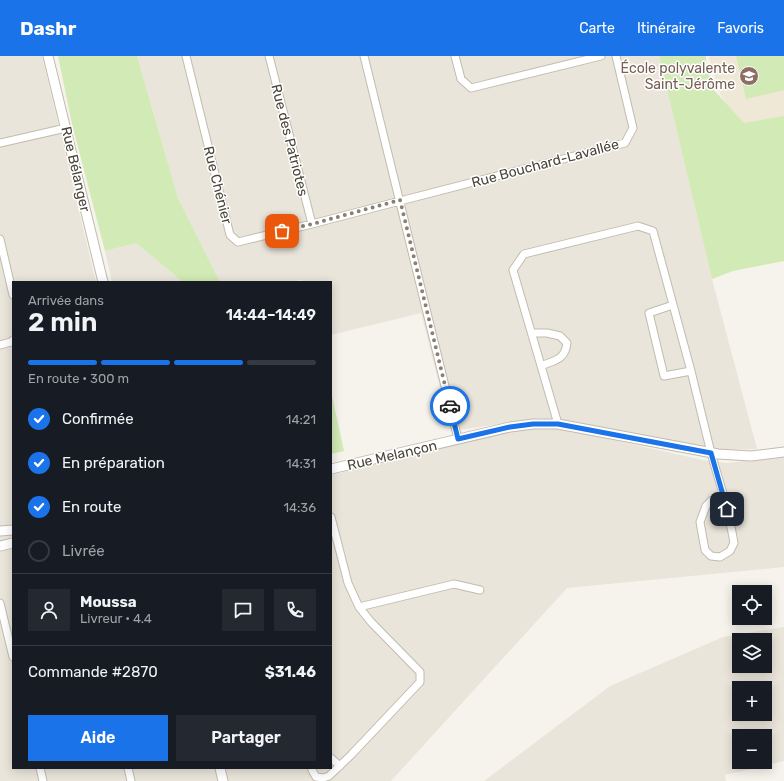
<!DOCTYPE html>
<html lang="fr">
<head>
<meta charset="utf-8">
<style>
	:root { --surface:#171b24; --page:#242831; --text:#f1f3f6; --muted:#9ea1a6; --line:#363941; --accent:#1a73e8 }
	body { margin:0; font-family:Rubik,sans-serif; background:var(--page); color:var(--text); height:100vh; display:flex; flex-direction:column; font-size:15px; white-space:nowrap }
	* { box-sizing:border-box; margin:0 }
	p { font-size:13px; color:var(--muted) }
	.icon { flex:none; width:22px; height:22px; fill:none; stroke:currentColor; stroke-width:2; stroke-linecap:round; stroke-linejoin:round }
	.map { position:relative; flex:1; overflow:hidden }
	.panel { position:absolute; left:12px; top:225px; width:320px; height:488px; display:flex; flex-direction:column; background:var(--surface); border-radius:0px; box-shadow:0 2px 10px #0003 }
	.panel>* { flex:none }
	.buttons { position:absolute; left:732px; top:529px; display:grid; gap:8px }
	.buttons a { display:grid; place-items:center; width:40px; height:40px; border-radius:0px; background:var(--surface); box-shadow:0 2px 10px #0003; font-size:20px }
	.pin { position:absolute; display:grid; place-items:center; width:34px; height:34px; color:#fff; margin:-17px; border-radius:8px; box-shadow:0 2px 6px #0006 }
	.courier { position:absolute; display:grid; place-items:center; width:40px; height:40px; margin:-20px; border:3px solid #1a73e8; border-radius:50%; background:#fff; color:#222; box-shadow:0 1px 5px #0007 }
	.summary em { font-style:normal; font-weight:600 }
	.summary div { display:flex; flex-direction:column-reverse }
	.summary { display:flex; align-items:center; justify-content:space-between; height:68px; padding:0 16px }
	h1 { font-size:26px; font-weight:600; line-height:30px }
	.bar { display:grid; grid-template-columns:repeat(4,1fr); gap:6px 4px; align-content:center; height:48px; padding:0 16px }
	.bar i { height:5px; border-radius:3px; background:var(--line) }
	.bar .on { background:var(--accent) }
	.bar p { grid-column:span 4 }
	.line { display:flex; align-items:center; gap:10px; padding:0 16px; border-top:1px solid var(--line) }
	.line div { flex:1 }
	.round { display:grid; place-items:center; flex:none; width:42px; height:42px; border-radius:0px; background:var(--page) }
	ol { padding:0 16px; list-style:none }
	li { display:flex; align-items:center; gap:12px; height:44px }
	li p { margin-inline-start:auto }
	li .icon { padding:4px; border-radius:50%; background:var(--accent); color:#fff; stroke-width:4 }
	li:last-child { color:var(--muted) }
	li i { width:22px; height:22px; border:2px solid var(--line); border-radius:50% }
	.button { display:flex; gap:8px; margin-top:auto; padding:8px 16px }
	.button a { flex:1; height:46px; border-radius:0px; background:var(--accent); color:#fff; font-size:16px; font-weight:600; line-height:46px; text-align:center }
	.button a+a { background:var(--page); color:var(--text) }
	header { display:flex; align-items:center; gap:24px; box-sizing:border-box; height:56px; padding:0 20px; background:var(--accent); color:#fff }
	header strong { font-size:19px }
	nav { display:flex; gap:22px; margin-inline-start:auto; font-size:14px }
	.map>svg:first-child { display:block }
	.residential { fill:#eae5da; fill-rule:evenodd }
	.education { fill:#efe8d6 }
	.green { fill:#d2eab5 }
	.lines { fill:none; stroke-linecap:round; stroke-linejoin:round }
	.minor-casing { stroke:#c2bbae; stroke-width:9 }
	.tertiary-casing { stroke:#c2bbae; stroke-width:11 }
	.minor { stroke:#fff; stroke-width:7 }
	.tertiary { stroke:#fff; stroke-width:9 }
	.done { stroke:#878178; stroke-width:4; stroke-dasharray:0 7.2 }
	.route { stroke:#1a73e8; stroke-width:5 }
	.labels { text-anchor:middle; stroke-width:3; stroke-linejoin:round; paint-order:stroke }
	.education-label { font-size:14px; fill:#785e54; stroke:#fff; text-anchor:end }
	.street-label { font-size:14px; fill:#4b4439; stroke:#fff }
</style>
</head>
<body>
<header>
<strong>Dashr</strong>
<nav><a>Carte</a><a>Itinéraire</a><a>Favoris</a></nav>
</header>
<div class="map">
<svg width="784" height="725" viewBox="0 0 784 725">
	<rect width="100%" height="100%" fill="#f6f3ec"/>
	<!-- residential -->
	<path class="residential" d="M0,0H42L96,226H13V712H331V419L496,378L531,373L558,372L703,404L727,407L784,401V511L567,532L391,725H0Z
		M137,0H659L712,223L757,393L709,394L535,363L451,375L421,257L331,279V226H303L302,224L286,226H220L178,142Z
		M136,187L183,226H112L105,195Z
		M784,571V705L725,719L726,725H484L610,630L723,581ZM739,584H765V610H739ZM739,632H765V658H739ZM739,680H765V706H739Z"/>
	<!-- education -->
	<path class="education" d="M710,0H784V62L742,72L720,38L709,2Z"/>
	<!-- green -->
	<path class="green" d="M58,0H137L178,142L220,226H183L136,187L105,195L72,68Z
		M659,0H706V6L713,33L744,67L784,60V205L733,215L712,223Z
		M736,0H784V34L746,43Z
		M331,335L344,395L331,398Z"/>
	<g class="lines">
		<!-- minor casing -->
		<g class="minor-casing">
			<path id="minor" d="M186,0L230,179L238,186L312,168L400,145L625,87L633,72L616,0
				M269,0L312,168
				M364,0L458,383
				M455,0L461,23L471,32L601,0
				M0,87L66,72
				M0,183L13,239
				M673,249L649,257L664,320L691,315
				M532,277H547L560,280L567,287C565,304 555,304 541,310
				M0,289L11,286L13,284
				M558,368L513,214L524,198L638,170L653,175L691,315L711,397L724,441L732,476L734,487L730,495L720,501L711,500L705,494L700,466L706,450L712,444L724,441
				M0,547L13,601
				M359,551L454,528L480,534
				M331,702L340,710
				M40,712L43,725
				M128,712L131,725
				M312,712V714L316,721L323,722L329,720L351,699L420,626V616L371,566L359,551L348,527L331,461"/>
		</g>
		<!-- tertiary casing -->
		<g class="tertiary-casing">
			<path id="tertiary" d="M48,0L103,226
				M331,413L510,371L533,368H558L718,398L751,400L784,396
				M0,475L13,474
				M0,490L13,487
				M220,712L223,725"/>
		</g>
		<!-- minor -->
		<use href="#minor" class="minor"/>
		<!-- tertiary -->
		<use href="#tertiary" class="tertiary"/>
	</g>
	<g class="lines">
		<!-- done -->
		<path class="done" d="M282,175L312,168L400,144L450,350"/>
		<!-- route -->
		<path class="route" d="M450,350L458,383L510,371L533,368H558L711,397L727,453"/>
	</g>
	<!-- icons -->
	<defs>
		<g id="school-disc" transform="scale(1)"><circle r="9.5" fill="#8d6e63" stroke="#fff"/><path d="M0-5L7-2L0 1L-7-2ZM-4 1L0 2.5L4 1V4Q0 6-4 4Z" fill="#fff"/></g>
	</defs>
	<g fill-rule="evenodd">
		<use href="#school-disc" x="749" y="20"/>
	</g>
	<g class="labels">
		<!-- education labels -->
		<g class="education-label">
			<text x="735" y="17">École polyvalente<tspan x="735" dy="16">Saint-Jérôme</tspan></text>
		</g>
		<!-- street labels -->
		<g class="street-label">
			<text transform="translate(290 84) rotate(76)" y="5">Rue des Patriotes</text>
			<text transform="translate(545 107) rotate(-15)" y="5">Rue Bouchard-Lavallée</text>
			<text transform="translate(76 113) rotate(77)" y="5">Rue Bélanger</text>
			<text transform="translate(218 129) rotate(76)" y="5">Rue Chénier</text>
			<text transform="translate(392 399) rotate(-13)" y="5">Rue Melançon</text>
		</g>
	</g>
</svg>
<div class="buttons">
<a><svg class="icon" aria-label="locate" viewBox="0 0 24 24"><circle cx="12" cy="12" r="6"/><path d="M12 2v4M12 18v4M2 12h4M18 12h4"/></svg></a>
<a><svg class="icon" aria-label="layers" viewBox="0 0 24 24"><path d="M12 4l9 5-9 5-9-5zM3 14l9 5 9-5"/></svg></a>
<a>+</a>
<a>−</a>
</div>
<div class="pin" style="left:282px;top:175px;background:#ea580c"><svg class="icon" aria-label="bag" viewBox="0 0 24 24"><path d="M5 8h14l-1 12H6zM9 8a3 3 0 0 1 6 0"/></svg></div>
<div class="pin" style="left:727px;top:453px;background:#1f2937"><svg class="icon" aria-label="home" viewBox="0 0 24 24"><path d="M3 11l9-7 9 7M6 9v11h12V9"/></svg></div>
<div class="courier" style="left:450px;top:350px"><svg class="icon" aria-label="car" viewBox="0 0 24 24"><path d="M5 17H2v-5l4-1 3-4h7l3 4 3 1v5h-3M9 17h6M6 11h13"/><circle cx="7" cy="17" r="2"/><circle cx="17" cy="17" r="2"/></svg></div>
<section class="panel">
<div class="summary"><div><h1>2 min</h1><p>Arrivée dans</p></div><em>14:44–14:49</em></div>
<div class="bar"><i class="on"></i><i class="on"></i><i class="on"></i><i></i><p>En route · 300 m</p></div>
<ol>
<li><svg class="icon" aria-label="check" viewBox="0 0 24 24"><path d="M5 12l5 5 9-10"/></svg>Confirmée<p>14:21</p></li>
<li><svg class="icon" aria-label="check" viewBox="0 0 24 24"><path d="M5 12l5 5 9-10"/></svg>En préparation<p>14:31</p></li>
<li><svg class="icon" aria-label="check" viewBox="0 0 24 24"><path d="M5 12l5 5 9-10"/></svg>En route<p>14:36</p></li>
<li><i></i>Livrée</li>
</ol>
<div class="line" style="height:72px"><a class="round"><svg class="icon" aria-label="person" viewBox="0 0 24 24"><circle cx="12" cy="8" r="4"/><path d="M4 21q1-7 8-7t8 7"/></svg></a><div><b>Moussa</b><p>Livreur · 4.4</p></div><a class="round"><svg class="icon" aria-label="chat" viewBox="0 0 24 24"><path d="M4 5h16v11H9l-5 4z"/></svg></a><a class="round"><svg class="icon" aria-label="phone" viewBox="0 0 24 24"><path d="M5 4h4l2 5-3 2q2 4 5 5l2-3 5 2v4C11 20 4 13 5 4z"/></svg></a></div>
<div class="line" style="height:52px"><div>Commande #2870</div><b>$31.46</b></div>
<div class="button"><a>Aide</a><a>Partager</a></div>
</section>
</div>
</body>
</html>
